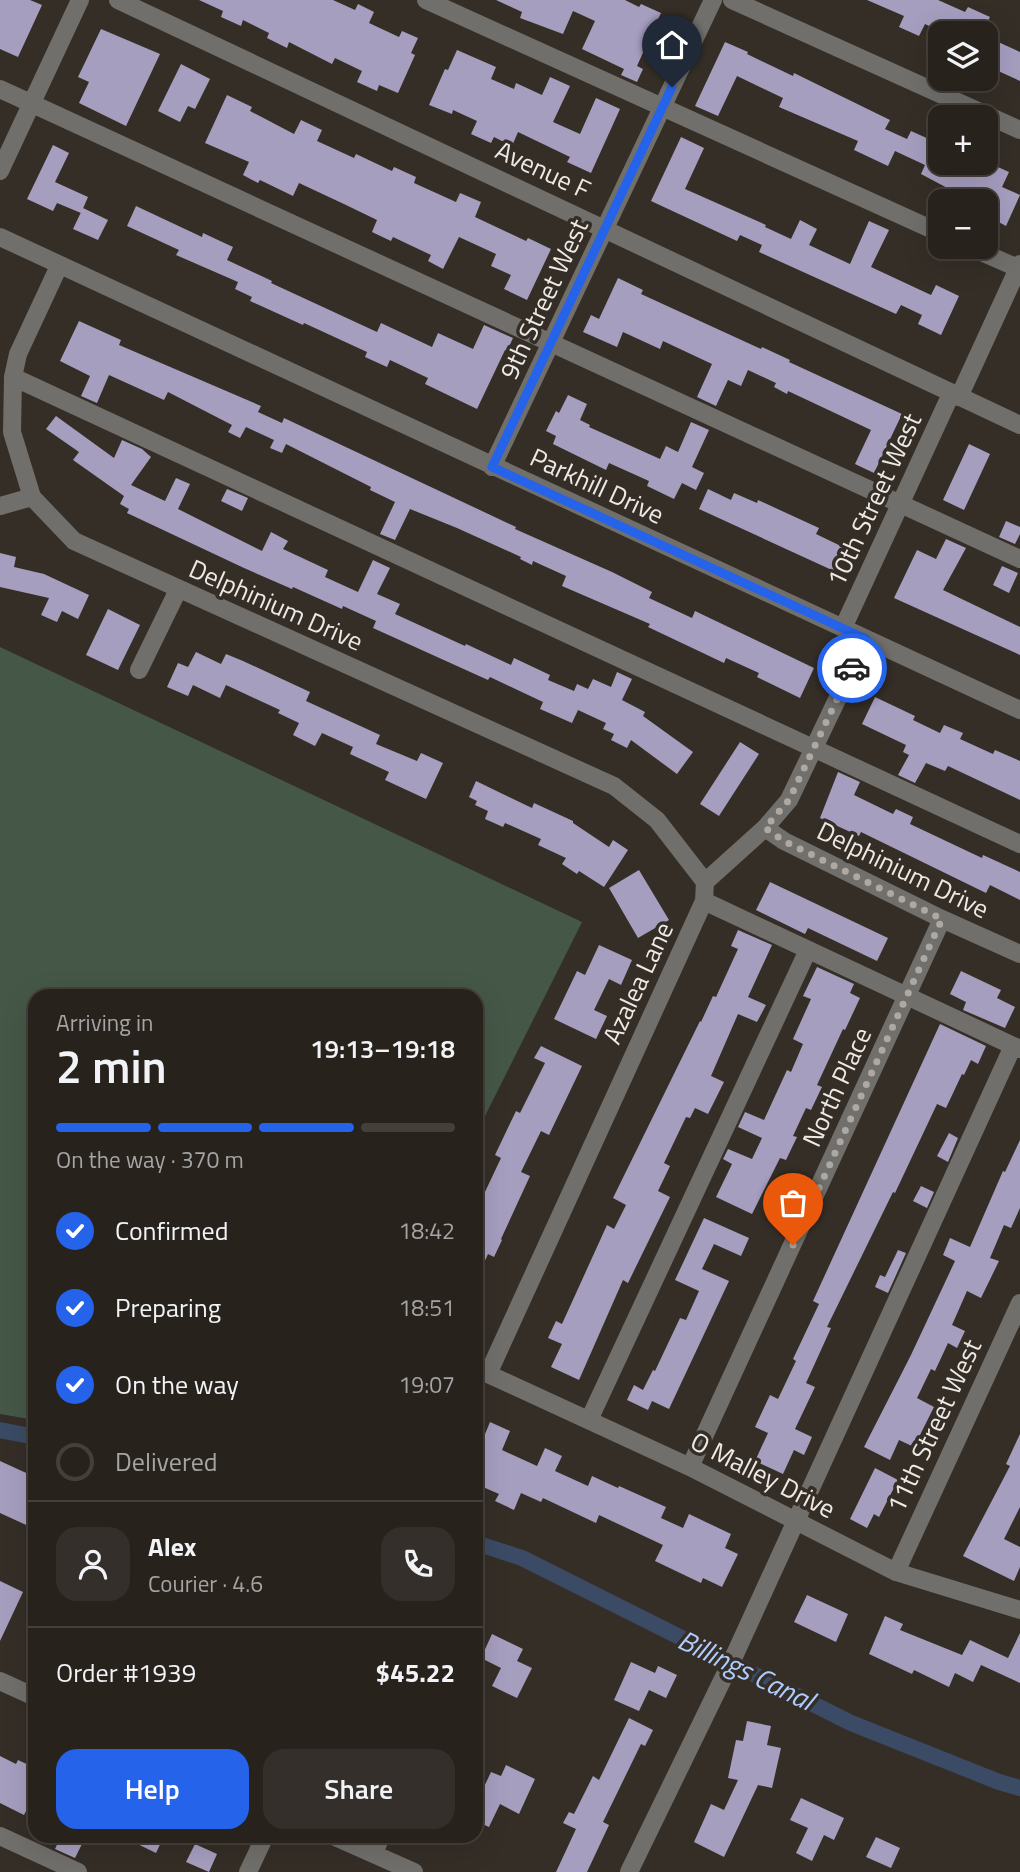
<!DOCTYPE html>
<html lang="en">
<head>
<meta charset="utf-8">
<style>
	:root { --surface:#28221d; --page:#342f2a; --text:#f1f3f6; --muted:#a5a4a4; --line:#443f3b; --accent:#2563eb }
	body { margin:0; font-family:"Titillium Web",sans-serif; background:var(--page); color:var(--text); height:100vh; display:flex; flex-direction:column; font-size:26px; white-space:nowrap }
	* { box-sizing:border-box; margin:0 }
	p { font-size:23px; color:var(--muted) }
	.icon { flex:none; width:38px; height:38px; fill:none; stroke:currentColor; stroke-width:2; stroke-linecap:round; stroke-linejoin:round }
	.map { position:relative; flex:1; overflow:hidden }
	.side { position:absolute; left:28px; top:989px; width:455px; height:854px; display:flex; flex-direction:column; background:var(--surface); border-radius:21px; box-shadow:0 7px 28px #0002,0 0 0 2px var(--line) }
	.side>* { flex:none }
	.tools { position:absolute; left:928px; top:21px; display:grid; gap:14px }
	.tools a { display:grid; place-items:center; width:70px; height:70px; border-radius:14px; background:var(--surface); box-shadow:0 7px 28px #0002,0 0 0 2px var(--line); font-size:35px }
	.pin { position:absolute; display:grid; place-items:center; width:60px; height:60px; color:#fff; margin:-72px -30px; border-radius:50% 50% 50% 0; rotate:-45deg; box-shadow:0 0 7px #0007 }
	.pin .icon { rotate:45deg }
	.courier { position:absolute; display:grid; place-items:center; width:70px; height:70px; margin:-35px; border:5px solid #2563eb; border-radius:50%; background:#fff; color:#222; box-shadow:0 2px 9px #0007 }
	.overview em { font-style:normal; font-weight:600 }
	.overview div { display:flex; flex-direction:column-reverse }
	.overview { display:flex; align-items:center; justify-content:space-between; height:119px; padding:0 28px }
	h1 { font-size:46px; font-weight:600; line-height:52px }
	.bar { display:grid; grid-template-columns:repeat(4,1fr); gap:10px 7px; align-content:center; height:84px; padding:0 28px }
	.bar i { height:9px; border-radius:5px; background:var(--line) }
	.bar .selected { background:var(--accent) }
	.bar p { grid-column:span 4 }
	.line { display:flex; align-items:center; gap:18px; padding:0 28px; border-top:2px solid var(--line) }
	.line div { flex:1 }
	.round { display:grid; place-items:center; flex:none; width:74px; height:74px; border-radius:21px; background:var(--page) }
	ol { padding:0 28px; list-style:none }
	li { display:flex; align-items:center; gap:21px; height:77px }
	li p { margin-inline-start:auto }
	li .icon { padding:7px; border-radius:50%; background:var(--accent); color:#fff; stroke-width:4 }
	li:last-child { color:var(--muted) }
	li i { width:38px; height:38px; border:4px solid var(--line); border-radius:50% }
	.primary-button { display:flex; gap:14px; margin-top:auto; padding:14px 28px }
	.primary-button a { flex:1; height:80px; border-radius:21px; background:var(--accent); color:#fff; font-size:28px; font-weight:600; line-height:80px; text-align:center }
	.primary-button a+a { background:var(--page); color:var(--text) }
	.map>svg:first-child { display:block }
	.green { fill:#455847 }
	.lines { fill:none; stroke-linecap:round; stroke-linejoin:round }
	.canal { stroke:#3b4b65; stroke-width:16 }
	.building { fill:#a69ebf }
	.minor { stroke:#716f6b; stroke-width:18 }
	.done { stroke:#ada8a2; stroke-width:7; stroke-dasharray:0 12.6 }
	.route { stroke:#2563eb; stroke-width:9 }
	.labels { text-anchor:middle; stroke-width:7; stroke-linejoin:round; paint-order:stroke }
	.street-label { font-size:26px; fill:#ede9e4; stroke:#352e27 }
	.water-label { font-size:28px; font-style:italic; fill:#aeccfe; stroke:#352e27 }
</style>
</head>
<body>
<div class="map">
<svg width="1020" height="1872" viewBox="0 0 1020 1872">
	<rect width="100%" height="100%" fill="#352e27"/>
	<!-- green -->
	<path class="green" d="M0,647L582,922L476,1134V996H35V1420L0,1414Z"/>
	<g class="lines">
		<!-- canal -->
		<path class="canal" d="M0,1430L35,1437
			M476,1543L522,1558L851,1723L999,1782L1020,1788"/>
	</g>
	<!-- building -->
	<path class="building" d="M0,0H30L42,5L18,57L0,49Z
		M199,0H333L355,10L358,4L374,12L369,23L399,37L402,31L418,38L411,53L415,55L398,93L379,85L377,91L357,82L362,71L335,58L332,64L289,42L287,48L267,38L269,33L243,20L241,26L221,17L223,11Z
		M496,0H625L639,7L641,4L661,13L637,66L643,69L637,82L621,75L624,69L582,49L595,21L573,11L563,34L520,18L522,12Z
		M867,0H938L965,12L968,7L990,17L982,33H944L925,24L919,36L899,27L904,16Z
		M101,29L160,54L126,126L79,103L89,82L78,77Z
		M985,36L1020,52V81L985,65Z
		M725,42L748,52L747,54L793,76L794,73L890,120L885,129L907,139L911,131L940,144V163H989L1009,172L1002,187L1020,195L1006,226L993,219L998,209L985,204V201L969,197L968,199L921,174L925,165L895,151L888,166L854,150L858,141L779,107L783,98L737,76L718,116L695,106Z
		M457,50L496,67L491,79L514,89L516,83L542,95L550,77L570,86L553,122L580,134L596,98L620,109L591,173L567,162L570,157L518,132L512,146L494,137L491,143L471,134L477,121L453,110L452,114L429,105L445,69L448,70Z
		M181,64L210,79L195,109L188,106L180,122L158,111Z
		M227,95L252,107L250,111L294,134L301,120L322,130L317,141L354,158L356,154L392,171L394,167L416,177L414,183L456,202L460,193L481,202L475,217L526,241L528,238L551,249L527,300L504,289L511,275L491,266L496,254L459,237L443,269L428,261L431,255L393,237L391,241L372,232L377,220L346,205L299,183L293,196L260,180L258,183L243,175L249,162L205,143Z
		M681,137L704,148L685,189L766,225L765,227L791,239L800,220L817,229L809,245L850,264L869,221L889,230L871,267L931,295L936,285L959,296L941,335L918,324L922,315L901,305L896,314L759,252L762,245L740,235L737,241L651,201Z
		M53,145L69,153L55,182L88,197L81,213L57,203L53,211L27,199Z
		M136,206L202,237L203,233L233,247L227,260L272,281L271,283L377,332L381,323L432,347L438,333L473,349L484,325L513,338L507,351L505,350L477,409L425,384L428,378L390,360L387,367L365,357L367,352L304,323L303,325L250,301L252,297L235,289L238,282L176,255L179,250L127,226Z
		M83,208L108,220L98,240L73,229Z
		M618,278L643,290L641,294L761,349L762,347L790,360L789,362L902,414L874,473L855,464L871,430L788,391L787,394L774,387L776,383L748,370L741,386L728,380L716,406L697,397L712,364L663,341L660,349L623,332L617,347L583,332L591,315L599,319Z
		M79,321L121,340L119,345L261,406L258,412L282,423L284,418L516,527L515,529L612,572L652,592L649,598L692,618L695,611L814,668L800,698L757,677L759,673L726,658L724,663L648,627L650,624L562,586L566,576L533,561L532,565L520,559L521,557L457,528L410,509L395,540L380,534L395,502L370,490L371,487L286,444L282,453L270,448L274,440L246,427L240,438L228,432L232,425L168,392L164,400L109,375L97,403L81,396L90,376L60,361Z
		M568,395L587,404L580,420L590,425L589,427L660,459L666,446L678,452L691,422L709,430L692,467L704,473L696,490L682,483L674,499L647,486L649,481L609,463L606,470L553,444L556,436L546,431L556,411L559,413Z
		M56,416L114,458L122,440L142,449L151,457L131,485L165,501L176,478L190,484L178,509L262,551L271,532L288,541L283,549L328,570L325,577L358,592L373,560L390,568L377,594L400,604L395,614L465,646L466,644L511,665L514,658L550,675L548,680L574,691L577,684L588,689L593,679L611,687L617,672L632,679L622,700L645,712L643,716L693,752L677,774L631,740L627,748L611,740L614,734L603,729L606,723L578,710L572,723L540,709L543,702L490,677L488,680L373,628L376,621L343,606L342,609L293,587L292,589L244,568L127,513L129,509L120,504L124,496L73,460L79,452L46,429Z
		M969,444L990,454L964,510L943,500Z
		M227,489L248,498L242,511L221,501Z
		M708,489L731,500L734,493L757,503L758,500L819,528L816,534L845,548L834,571L699,509Z
		M1006,521L1020,527V534L1015,544L999,537Z
		M946,539L966,548L943,590L1020,627V655L894,598L917,550L936,559Z
		M0,553L16,557L14,567L44,574L89,595L78,619L62,611L57,622L41,615L49,598L0,587Z
		M1002,566L1018,573L1009,593L993,585Z
		M108,609L140,625L118,670L86,655Z
		M196,652L221,664L226,654L243,661L310,692L306,701L380,735L376,744L417,761L421,753L443,763L426,799L385,780L389,772L350,754L353,747L322,733L315,746L293,735L299,723L278,713L280,710L226,685L220,698L193,685L188,696L167,687L178,663L188,667Z
		M875,697L915,716L913,720L940,733L944,725L963,733L960,739L993,754L995,750L1020,761V800L948,766L945,771L926,763L915,783L898,775L909,755L903,752L906,745L862,724Z
		M740,742L759,754L719,816L700,804Z
		M838,772L860,782L854,795L893,814L896,809L913,817L910,824L982,858L983,855L1020,872V900L990,885L986,893L861,832L859,836L820,818Z
		M476,781L532,808L534,803L573,821V823L609,847L613,840L628,850L604,887L579,871L577,874L562,864L566,858L538,845L541,839L505,823L503,827L485,819L488,811L475,805L477,801L469,797Z
		M639,870L669,920L638,938L609,888Z
		M770,882L888,938L877,961L808,928L805,934L756,910Z
		M738,930L772,945L748,997L766,1005L757,1022L738,1014L711,1076L724,1082L708,1114L695,1108L690,1118L686,1117L664,1163L670,1166L658,1191L670,1197L628,1283L623,1280L579,1380L551,1367L562,1344L548,1338L556,1321L562,1324L607,1225L614,1229L626,1205L613,1198L700,1021L701,1022L713,996L716,997L738,949L731,946Z
		M599,945L632,960L621,985L609,979L594,1010L607,1016L596,1039L554,1019L577,971L585,975Z
		M817,967L854,984L850,993L860,998L845,1030L843,1029L817,1085L822,1087L811,1110L806,1108L793,1136L797,1137L786,1160L780,1158L752,1214L716,1197L732,1164L723,1159L728,1149L752,1159L762,1138L738,1127L745,1112L764,1120L787,1070L791,1072L803,1044L793,1039L811,999L803,996Z
		M961,971L1001,990L997,998L1015,1007L1005,1028L963,1010L966,1002L950,994Z
		M940,1024L986,1046L978,1064L971,1060L964,1075L962,1074L946,1108L937,1104L895,1193L893,1192L827,1327L831,1328L806,1383L815,1387L795,1429L812,1437L804,1455L794,1450L783,1474L755,1461L768,1433L755,1427L770,1395L778,1399L796,1361L793,1359L819,1304L813,1301Z
		M541,1046L582,1066L549,1135L541,1131L521,1172L530,1176L501,1239L502,1240L494,1257L488,1254L476,1280V1211L501,1158L495,1155L516,1111L520,1113L545,1063L534,1058Z
		M949,1133L958,1138L948,1162L937,1156Z
		M1020,1140V1208L1011,1228L1004,1225L990,1258L999,1261L981,1298L967,1291L952,1325L965,1331L957,1348L948,1343L935,1371L931,1369L917,1398L934,1407L914,1447L899,1440L890,1460L864,1447L911,1355L955,1261L943,1255L950,1238L970,1247L1003,1171L1005,1172Z
		M921,1186L934,1192L927,1208L913,1201Z
		M704,1218L749,1238L741,1256L714,1244L702,1269L729,1281L669,1409L652,1401L648,1410L627,1400L634,1385L643,1390L653,1370L655,1371L680,1318L686,1320L699,1291L675,1280Z
		M898,1250L906,1253L888,1293L875,1287L880,1275L885,1277Z
		M490,1422L510,1431L502,1450L537,1466L545,1448L562,1456L555,1471L588,1486L592,1476L618,1488L619,1486L666,1507L661,1518L683,1528L689,1514L731,1534L725,1548L738,1554L722,1587L703,1578L701,1583L655,1561L663,1545L599,1515L596,1523L543,1498L541,1502L521,1493L514,1510L495,1501L499,1494L476,1484V1436L483,1439Z
		M1020,1434V1507L1004,1539L1020,1547V1567L1014,1581L963,1556L1010,1466L1006,1464Z
		M0,1461L35,1477V1529L0,1513Z
		M875,1468L898,1480L879,1517L874,1514L867,1528L850,1519Z
		M0,1581L23,1592L0,1641Z
		M807,1595L848,1614L836,1642L794,1622Z
		M885,1616L903,1624L900,1630L962,1655L970,1640L1008,1658L1020,1633V1683L981,1665L973,1682L955,1673L949,1687L914,1670L912,1674L869,1654Z
		M492,1634L523,1649L517,1661L532,1668L517,1698L492,1686L501,1668L481,1658Z
		M631,1662L655,1673L658,1666L677,1675L666,1698L649,1690L639,1711L614,1700Z
		M629,1718L653,1730L645,1746L641,1744L603,1822L609,1825L587,1872H556L576,1829L563,1823L569,1812L574,1814L593,1776L599,1780Z
		M747,1721L771,1726L767,1745L781,1748L772,1788L758,1785L724,1857L694,1842L711,1804L724,1810L738,1780L728,1778L736,1740L743,1741Z
		M0,1756L16,1764L18,1760L35,1768V1793L24,1815L0,1803Z
		M506,1765L535,1779L519,1814L500,1804L489,1827L476,1821V1804L491,1772L501,1776Z
		M801,1798L844,1818L834,1840L824,1835L812,1861L796,1853L808,1828L790,1820Z
		M61,1836H86L75,1858L55,1849Z
		M121,1836H164L156,1853Z
		M876,1837L900,1848L891,1868L866,1857Z
		M195,1844L217,1854L209,1872L186,1862Z"/>
	<g class="lines">
		<!-- minor -->
		<path class="minor" d="M118,0L1020,425
			M426,0L940,233
			M732,0L1020,130
			M0,89L1020,559
			M0,171L80,0
			M0,237L1020,710
			M970,247L1020,269
			M59,266L18,354L13,377L12,432L32,497L74,541L614,786L657,820L705,882
			M13,377L1020,844
			M959,397L1020,264
			M492,467L713,0
			M0,506L32,497
			M843,628L951,394
			M866,639L789,800L765,828L705,882L704,901L488,1374L690,1467L896,1572L1020,1610
			M139,670L178,590
			M765,828L784,841L942,919L1020,954
			M704,901L1020,1049
			M589,1420L808,950
			M690,1467L942,919
			M896,1572L1020,1303
			M0,1681L35,1697
			M0,1836L78,1872
			M333,1836L414,1872
			M374,1854L381,1836
			M248,1872L265,1836
			M629,1872L736,1652L1013,1046"/>
	</g>
	<g class="lines">
		<!-- done -->
		<path class="done" d="M793,1245L942,919L784,841L765,828L789,800L852,668"/>
		<!-- route -->
		<path class="route" d="M672,87L492,467L866,639L852,668"/>
	</g>
	<g class="labels">
		<!-- street labels -->
		<g class="street-label">
			<text transform="translate(543 170) rotate(25)" y="9">Avenue F</text>
			<text transform="translate(544 299) rotate(-65)" y="9">9th Street West</text>
			<text transform="translate(597 486) rotate(25)" y="9">Parkhill Drive</text>
			<text transform="translate(874 500) rotate(-65)" y="9">10th Street West</text>
			<text transform="translate(276 605) rotate(24)" y="9">Delphinium Drive</text>
			<text transform="translate(903 870) rotate(26)" y="9">Delphinium Drive</text>
			<text transform="translate(638 983) rotate(-65)" y="9">Azalea Lane</text>
			<text transform="translate(837 1087) rotate(-65)" y="9">North Place</text>
			<text transform="translate(934 1426) rotate(-65)" y="9">11th Street West</text>
			<text transform="translate(763 1475) rotate(27)" y="9">O Malley Drive</text>
		</g>
		<!-- water labels -->
		<g class="water-label">
			<text transform="translate(746 1670) rotate(26)" y="10">Billings Canal</text>
		</g>
	</g>
</svg>
<div class="tools">
<a><svg class="icon" aria-label="layers" viewBox="0 0 24 24"><path d="M12 4l9 5-9 5-9-5zM3 14l9 5 9-5"/></svg></a>
<a>+</a>
<a>−</a>
</div>
<div class="pin" style="left:793px;top:1245px;background:#ea580c"><svg class="icon" aria-label="bag" viewBox="0 0 24 24"><path d="M5 8h14l-1 12H6zM9 8a3 3 0 0 1 6 0"/></svg></div>
<div class="pin" style="left:672px;top:87px;background:#1f2937"><svg class="icon" aria-label="home" viewBox="0 0 24 24"><path d="M3 11l9-7 9 7M6 9v11h12V9"/></svg></div>
<div class="courier" style="left:852px;top:668px"><svg class="icon" aria-label="car" viewBox="0 0 24 24"><path d="M5 17H2v-5l4-1 3-4h7l3 4 3 1v5h-3M9 17h6M6 11h13"/><circle cx="7" cy="17" r="2"/><circle cx="17" cy="17" r="2"/></svg></div>
<section class="side">
<div class="overview"><div><h1>2 min</h1><p>Arriving in</p></div><em>19:13–19:18</em></div>
<div class="bar"><i class="selected"></i><i class="selected"></i><i class="selected"></i><i></i><p>On the way · 370 m</p></div>
<ol>
<li><svg class="icon" aria-label="check" viewBox="0 0 24 24"><path d="M5 12l5 5 9-10"/></svg>Confirmed<p>18:42</p></li>
<li><svg class="icon" aria-label="check" viewBox="0 0 24 24"><path d="M5 12l5 5 9-10"/></svg>Preparing<p>18:51</p></li>
<li><svg class="icon" aria-label="check" viewBox="0 0 24 24"><path d="M5 12l5 5 9-10"/></svg>On the way<p>19:07</p></li>
<li><i></i>Delivered</li>
</ol>
<div class="line" style="height:126px"><a class="round"><svg class="icon" aria-label="person" viewBox="0 0 24 24"><circle cx="12" cy="8" r="4"/><path d="M4 21q1-7 8-7t8 7"/></svg></a><div><b>Alex</b><p>Courier · 4.6</p></div><a class="round"><svg class="icon" aria-label="phone" viewBox="0 0 24 24"><path d="M5 4h4l2 5-3 2q2 4 5 5l2-3 5 2v4C11 20 4 13 5 4z"/></svg></a></div>
<div class="line" style="height:91px"><div>Order #1939</div><b>$45.22</b></div>
<div class="primary-button"><a>Help</a><a>Share</a></div>
</section>
</div>
</body>
</html>
